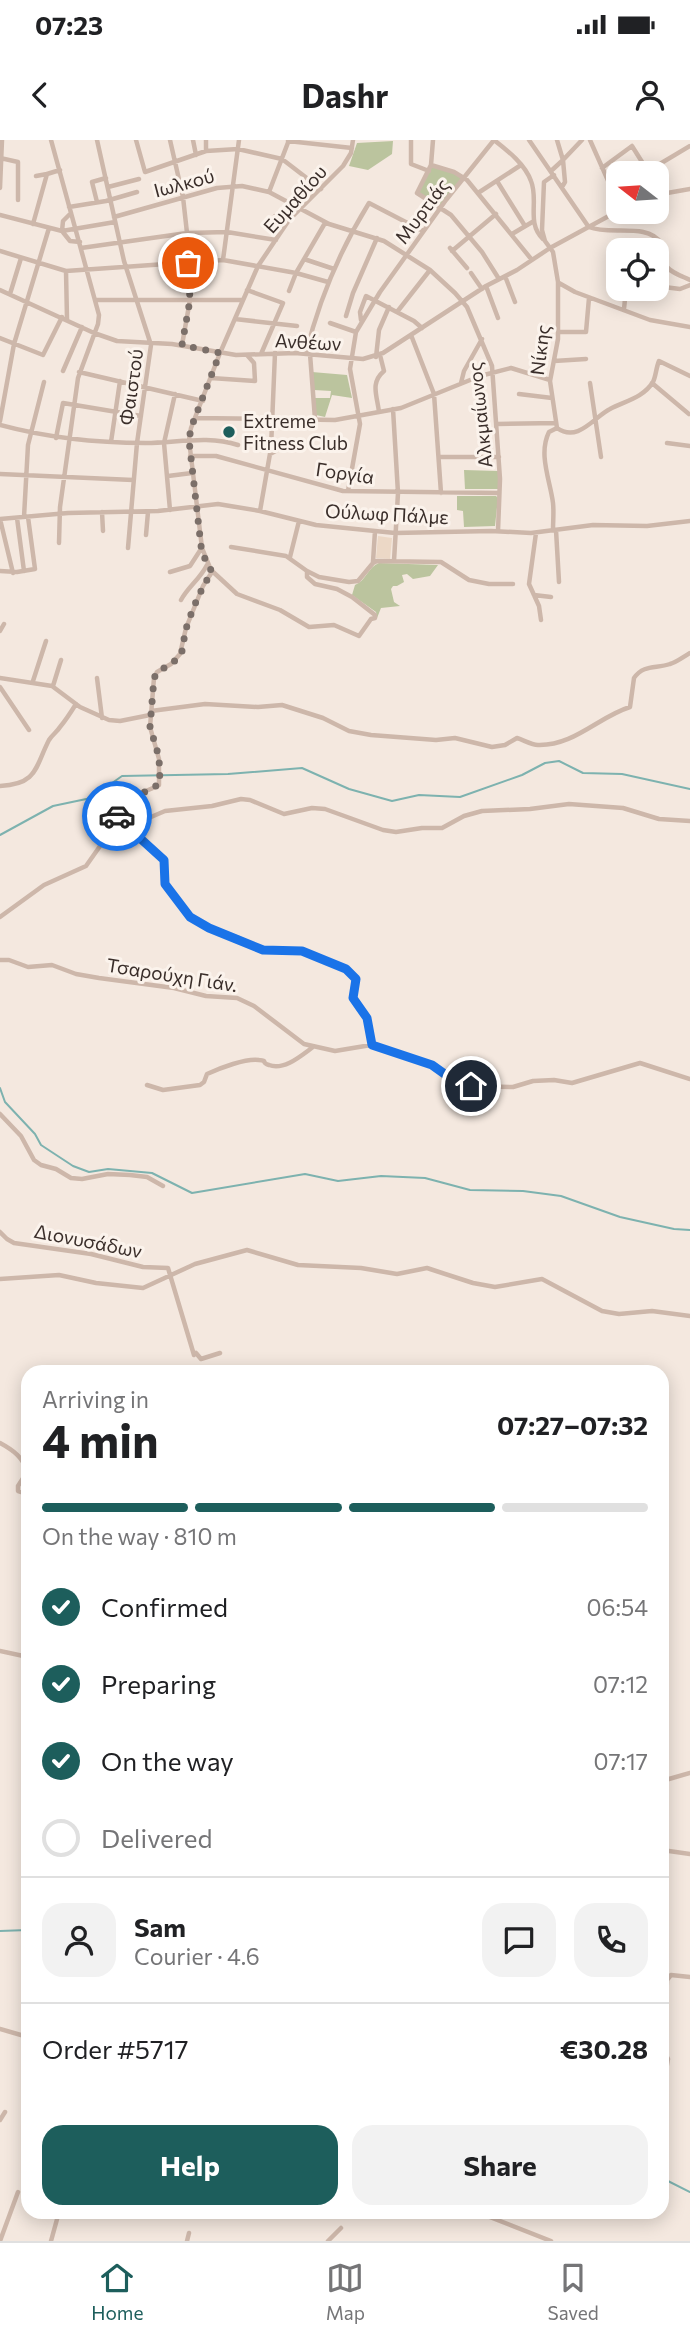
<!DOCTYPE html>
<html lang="en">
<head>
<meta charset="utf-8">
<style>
	:root { --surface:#fff; --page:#f2f2f2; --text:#202124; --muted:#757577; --line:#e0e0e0; --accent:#1d5e5c }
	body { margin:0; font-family:Commissioner,sans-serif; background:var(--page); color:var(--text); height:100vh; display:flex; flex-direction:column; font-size:26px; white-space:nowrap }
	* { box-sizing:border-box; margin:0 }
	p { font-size:23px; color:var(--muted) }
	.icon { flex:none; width:38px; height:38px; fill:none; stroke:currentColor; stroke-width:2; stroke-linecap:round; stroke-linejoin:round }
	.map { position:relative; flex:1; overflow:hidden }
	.panel { position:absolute; left:21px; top:1225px; width:648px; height:854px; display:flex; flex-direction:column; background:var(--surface); border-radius:21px; box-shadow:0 4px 18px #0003 }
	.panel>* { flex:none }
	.needle { width:46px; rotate:287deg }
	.buttons { position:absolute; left:606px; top:21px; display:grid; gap:14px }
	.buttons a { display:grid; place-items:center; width:63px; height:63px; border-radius:14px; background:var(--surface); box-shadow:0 4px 18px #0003; font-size:35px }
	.pin { position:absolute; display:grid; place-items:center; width:60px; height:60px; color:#fff; margin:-30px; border:4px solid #fff; border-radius:50%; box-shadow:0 2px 7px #0007 }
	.courier { position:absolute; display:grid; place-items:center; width:70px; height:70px; margin:-35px; border:5px solid #1a73e8; border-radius:50%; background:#fff; color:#222; box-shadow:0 2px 9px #0007 }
	.headline em { font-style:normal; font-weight:700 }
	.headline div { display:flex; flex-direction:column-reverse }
	.headline { display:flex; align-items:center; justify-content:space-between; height:119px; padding:0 21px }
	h1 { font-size:46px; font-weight:700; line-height:52px }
	.bar { display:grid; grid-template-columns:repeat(4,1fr); gap:10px 7px; align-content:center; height:84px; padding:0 21px }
	.bar i { height:9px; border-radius:5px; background:var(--line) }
	.bar .on { background:var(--accent) }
	.bar p { grid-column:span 4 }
	.line { display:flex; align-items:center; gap:18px; padding:0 21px; border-top:2px solid var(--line) }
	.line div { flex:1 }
	.round { display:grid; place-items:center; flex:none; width:74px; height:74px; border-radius:21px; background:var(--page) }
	ol { padding:0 21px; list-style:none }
	li { display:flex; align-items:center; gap:21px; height:77px }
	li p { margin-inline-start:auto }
	li .icon { padding:7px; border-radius:50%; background:var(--accent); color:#fff; stroke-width:4 }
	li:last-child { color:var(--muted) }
	li i { width:38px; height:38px; border:4px solid var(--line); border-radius:50% }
	.action { display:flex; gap:14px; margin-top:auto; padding:14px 21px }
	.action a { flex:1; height:80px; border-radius:21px; background:var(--accent); color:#fff; font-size:28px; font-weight:700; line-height:80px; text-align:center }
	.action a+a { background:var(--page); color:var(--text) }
	.status { display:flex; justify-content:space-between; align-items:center; height:49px; padding:0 35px; background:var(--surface); direction:ltr }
	.status svg { height:19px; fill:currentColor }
	header { display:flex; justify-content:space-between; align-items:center; height:91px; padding:0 21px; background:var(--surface); font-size:32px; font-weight:700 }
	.tab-bar { display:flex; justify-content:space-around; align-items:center; height:98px; border-top:2px solid var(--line); background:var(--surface); font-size:19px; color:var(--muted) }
	.tab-bar a { display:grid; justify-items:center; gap:4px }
	.tab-bar .on { color:var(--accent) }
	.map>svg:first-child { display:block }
	.green { fill:#bbc49e }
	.plaza { fill:#ecd8c6 }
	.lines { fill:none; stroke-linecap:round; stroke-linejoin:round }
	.stream { stroke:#7db2af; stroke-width:2 }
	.minor { stroke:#cdb7aa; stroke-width:4.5 }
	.done { stroke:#7b6f69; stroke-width:7; stroke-dasharray:0 12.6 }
	.route { stroke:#1a73e8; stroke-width:9 }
	.poi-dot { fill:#1d5e5c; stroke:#fbf3ec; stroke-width:2.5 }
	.labels { text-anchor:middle; stroke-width:6; stroke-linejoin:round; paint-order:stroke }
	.street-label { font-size:19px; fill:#3a2e2a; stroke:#fbf3ec }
	.poi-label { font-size:19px; fill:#3a2e2a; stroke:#fbf3ec; text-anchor:start }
</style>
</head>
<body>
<div class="status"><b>07:23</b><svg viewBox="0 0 49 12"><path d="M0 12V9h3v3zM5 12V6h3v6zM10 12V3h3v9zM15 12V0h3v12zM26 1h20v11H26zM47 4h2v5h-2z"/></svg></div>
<header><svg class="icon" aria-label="back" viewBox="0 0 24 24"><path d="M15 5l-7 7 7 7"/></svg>Dashr<svg class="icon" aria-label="person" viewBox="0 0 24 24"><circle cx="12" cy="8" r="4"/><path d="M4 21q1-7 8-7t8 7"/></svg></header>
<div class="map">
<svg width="690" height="2101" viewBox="0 0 690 2101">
	<rect width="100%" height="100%" fill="#f4e8df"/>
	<!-- green -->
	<path class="green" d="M393,1L392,14L368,30L349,26L357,3Z
		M431,25L465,38L440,66L417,52Z
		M312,232L347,235L352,258L332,255L325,277L316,275L315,258H330L331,251L314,250Z
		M464,330L498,331V349H465Z
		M457,356H496L498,358L495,386L464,387L463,371L457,370Z
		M379,423L438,425L430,436L413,439L407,434L402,435L404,442L397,446H393L391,449L394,462L400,466L381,468L377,478L376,472L352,455L355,445C366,441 368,427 379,423Z"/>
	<!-- plaza -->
	<path class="plaza" d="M378,396L392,398L390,419L376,418Z"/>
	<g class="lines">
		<!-- stream -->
		<path class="stream" d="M0,695L53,666L91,658L122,636L228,634L302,628L349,649L392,661L419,655L460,657L522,635L545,623L559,621L583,633L622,634L690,649
			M0,948L5,962L35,994L41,1005L73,1026L89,1032L108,1029L152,1033L192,1053L305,1034L338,1041L381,1036L425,1038L470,1050L523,1051L561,1056L620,1077L674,1089L690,1090
			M0,1791L28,1790
			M662,2038L690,2052"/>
		<!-- minor -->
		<path class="minor" d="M51,0L99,175L98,184L78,238L60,367L59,403
			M97,0L124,121L151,205L137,303L128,408
			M136,0L145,32L206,11L238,9L282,19L321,49
			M170,0L183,57L187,93L190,160L182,205
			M193,0L196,15
			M206,0V11
			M411,0V24L429,31
			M433,0L431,25L417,53L451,75L482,112L499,139
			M494,0C508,11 525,24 531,41C539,60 526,83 543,99
			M529,0L588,86
			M590,0L618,63
			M288,1L352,8
			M0,18L18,22V60
			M431,25L454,32L467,40L532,120
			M602,28L632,6L649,33
			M551,31L563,20L557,0
			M648,31L690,6
			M36,36L47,34
			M497,41L525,86
			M108,47L139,39
			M562,47L565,42L563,20L582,0
			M0,48L2,0
			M269,52L289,0
			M478,53L521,25
			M656,55L690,49
			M97,62L92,42L106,38
			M69,67L106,61L137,52
			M71,73L63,81L62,91L70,101L80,102
			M0,75L62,91L115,82
			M275,76L288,81
			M114,77L217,48L242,46L269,52L329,84L384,101L430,130L455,153L467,167L492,226L500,339L498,391
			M33,84L47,34L60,30
			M589,87C610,96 647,82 661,103C666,131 664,128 690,140
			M512,94L534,81
			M81,108L187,93L227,92L276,100
			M450,108L467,128
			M0,111L66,131L223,120L296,133L328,142
			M452,111L496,74
			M304,119L334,129
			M223,120L239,0
			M66,131L67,179
			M471,133L482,149
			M505,136L515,162
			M559,143L575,152L650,180L690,187
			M486,146L498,178
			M656,146L680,149L690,145
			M0,150L94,193L117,201L172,204L236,215L295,213L363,219L383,213L486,146L517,130L550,108L618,71
			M247,150L283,163L261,214
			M289,151L296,133L325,83
			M10,154L21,118
			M96,160H243
			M624,169L626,149
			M397,172L430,130
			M346,176L353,153L377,98
			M235,179L297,186
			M361,180L360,172L366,156L414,181L422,188
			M330,183L356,192
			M558,192H586L589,158
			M411,195L434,254L441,353
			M0,198L43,215L62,177
			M306,213C319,160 340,110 369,63L423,91
			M310,214L315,279
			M376,217L379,190L389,167
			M554,221L586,219
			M63,231L82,187
			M79,232L203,261
			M211,238L255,241L254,223L247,215
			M461,243L464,231L482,199
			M590,243L601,317
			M652,243L689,274
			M519,254L552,258
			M393,269L398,353L394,421
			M379,272C377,255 370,243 384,231L380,215
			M195,278L335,280L401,268L480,236L511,228L550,240
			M0,281L14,204L49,88
			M497,284L556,283
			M0,285C48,298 96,303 146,303C176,303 208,295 238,305
			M557,288C578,303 594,277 610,269C625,261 643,258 653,242C656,236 656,228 659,221L690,236
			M56,298L63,263L141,276
			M245,301L285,305
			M111,302L120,241
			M667,303L690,306
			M270,314L285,306
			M190,316H216L343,351L499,353
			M439,317H499
			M0,334L133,340
			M168,336L192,333
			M348,351L360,284L350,229L356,192L380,152L446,60L494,0
			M170,370L164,303L175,254
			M260,371L271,308L275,213
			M102,372L103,391
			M24,377L28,305L44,242
			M17,378L24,431
			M0,379L68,373L158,371L218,364L260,371L316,385L395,393L491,391L531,393L593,385L647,386L690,381
			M0,379L13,433
			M553,390C553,381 554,372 553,363C550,340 538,314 549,292L557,288L550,241L558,199V142L553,112L545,101L542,90L544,42L554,35
			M556,390L559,442
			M536,393L529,444L539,466L541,480
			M146,395L148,372
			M231,407L286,416L307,431L319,437L349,442L358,441L373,423L377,421L441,422L469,440L489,444H513
			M290,417L299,381
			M373,422L375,391
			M0,431L17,432L35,429L28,377
			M307,431V437L315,444L337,449L352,457L375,475V478L371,479L359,496L334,485L309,487L280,470L237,454L211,430L202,408L189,300L191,288L220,213L258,126L289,80L343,26L351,13L353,0
			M170,432L190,426L201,409
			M534,455L551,457
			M181,460C188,447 200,439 207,425
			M0,491L4,484
			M0,538L52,546L80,567L109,580L120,581L150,575
			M97,538L102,578
			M33,541L46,501
			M53,546L61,520
			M0,547L29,590
			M151,571L205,564L258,567L282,565L323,578L349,591L371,595L436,600L455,598L492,607L505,605L517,598C524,600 531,605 538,605C574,606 598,577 630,567L634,538C644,524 656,529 670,524C677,522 683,517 690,513
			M0,646C38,644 35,627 49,600C52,595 57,592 60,587C66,580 71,572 76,564
			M117,682L131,690L164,720L165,744L190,777L209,788L239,798L261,809L305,812L349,830L356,841L353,858L367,878L371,905
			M131,690L144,680L165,671L212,666L241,659L250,660L284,674L312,668L325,669L383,690L396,692L422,688H442L464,676L482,671L530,669L569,664L623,668L659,679L690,681
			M0,777L44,745L86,726L117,682C116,658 143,654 159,645V619L150,587L154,538L157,532L171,524L180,514L186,488L203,446L212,432
			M0,820H9L28,827L52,825L76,834L99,838L174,848L206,856L237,858L254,866L304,904L335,911L371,905L432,925L453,940L471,946L513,947L533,941L554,940L572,943L640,923L690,939
			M147,945L163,950L200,945L204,942L207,934C220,928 246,918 259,920C269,921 260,922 269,925C284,931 302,915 313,907
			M0,974L21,996L34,1020L41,1025L56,1029L71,1038L82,1039L108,1034L130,1035L147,1037L163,1046
			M0,1092L7,1099L14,1103L91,1114L143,1127L168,1128L194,1215L196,1213L201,1219L220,1213
			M0,1139L59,1135L96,1143L143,1148L195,1124L247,1110L298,1125L361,1128L397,1134L427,1128L473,1143L495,1147L542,1139L602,1171L619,1174L652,1171L690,1176
			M0,1303C13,1310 24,1318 27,1332L18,1346V1351L28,1354
			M662,1432L664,1439L662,1447
			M0,1511L28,1517
			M24,1570L28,1552
			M662,1641L690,1633
			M662,1710L690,1714
			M0,1889L28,1897
			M662,1910L664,1911L667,1840L671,1835L690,1837
			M664,1941L668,1919L664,1911
			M0,1980L5,1972
			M477,2072L551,2101
			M0,2101L18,2052
			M51,2101L59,2072
			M187,2101L189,2093
			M328,2101L341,2088"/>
	</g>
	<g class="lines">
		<!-- done -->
		<path class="done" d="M117,676C125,655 145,655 160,643L159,617L150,587L154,538C160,526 177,525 182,511C185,504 183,496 186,489C191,472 202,446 212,432L205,419L201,406L189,300L191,288L220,213L182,205L190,160L188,123"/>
		<!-- route -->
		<path class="route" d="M117,676L119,684L131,690L164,720L165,744L190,777L209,788L263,810L302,811L346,829L356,839L353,858L367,878L372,905L432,925L453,940L471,946"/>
	</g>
	<!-- markers -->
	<circle class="poi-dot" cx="229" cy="292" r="7"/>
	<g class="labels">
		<!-- street labels -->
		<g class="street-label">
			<text transform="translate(184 43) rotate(-15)" y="7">Ιωλκού</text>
			<text transform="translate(295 59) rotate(-48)" y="7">Ευμαθίου</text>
			<text transform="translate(422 71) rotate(-53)" y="7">Μυρτιάς</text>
			<text transform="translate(308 202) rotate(3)" y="7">Ανθέων</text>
			<text transform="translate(540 210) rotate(-83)" y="7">Νίκης</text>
			<text transform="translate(131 247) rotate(-82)" y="7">Φαιστού</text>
			<text transform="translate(480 275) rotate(-96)" y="7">Αλκμαίωνος</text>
			<text transform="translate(345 333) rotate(8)" y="7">Γοργία</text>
			<text transform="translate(387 374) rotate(3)" y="7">Ούλωφ Πάλμε</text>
			<text transform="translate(172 835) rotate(9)" y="7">Τσαρούχη Γιάν.</text>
			<text transform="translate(88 1101) rotate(11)" y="7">Διονυσάδων</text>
		</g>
		<!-- poi labels -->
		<g class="poi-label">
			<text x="243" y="288">Extreme<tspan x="243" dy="22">Fitness Club</tspan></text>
		</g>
	</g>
</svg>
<div class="buttons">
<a><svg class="needle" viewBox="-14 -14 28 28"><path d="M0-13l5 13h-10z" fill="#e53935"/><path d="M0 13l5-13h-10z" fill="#757577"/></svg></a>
<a><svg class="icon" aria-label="locate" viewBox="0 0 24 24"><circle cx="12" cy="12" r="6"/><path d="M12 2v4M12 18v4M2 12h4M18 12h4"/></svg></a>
</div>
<div class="pin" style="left:188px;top:123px;background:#ea580c"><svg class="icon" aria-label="bag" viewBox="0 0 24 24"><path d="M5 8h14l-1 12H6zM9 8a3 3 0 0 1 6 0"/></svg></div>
<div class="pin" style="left:471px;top:946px;background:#1f2937"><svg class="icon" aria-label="home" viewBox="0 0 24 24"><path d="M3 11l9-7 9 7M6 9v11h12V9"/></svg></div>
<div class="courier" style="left:117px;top:676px"><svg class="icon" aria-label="car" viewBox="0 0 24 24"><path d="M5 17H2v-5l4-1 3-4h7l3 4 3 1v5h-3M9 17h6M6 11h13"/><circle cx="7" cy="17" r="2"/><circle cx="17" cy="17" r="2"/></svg></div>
<section class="panel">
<div class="headline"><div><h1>4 min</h1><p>Arriving in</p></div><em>07:27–07:32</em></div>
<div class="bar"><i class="on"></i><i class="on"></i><i class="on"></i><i></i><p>On the way · 810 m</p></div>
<ol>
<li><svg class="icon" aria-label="check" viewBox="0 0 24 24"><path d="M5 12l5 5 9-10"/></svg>Confirmed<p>06:54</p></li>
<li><svg class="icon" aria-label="check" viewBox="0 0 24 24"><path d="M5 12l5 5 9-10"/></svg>Preparing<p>07:12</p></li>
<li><svg class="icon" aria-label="check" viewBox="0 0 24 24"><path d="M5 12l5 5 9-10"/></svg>On the way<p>07:17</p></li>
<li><i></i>Delivered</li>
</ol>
<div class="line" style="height:126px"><a class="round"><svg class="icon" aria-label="person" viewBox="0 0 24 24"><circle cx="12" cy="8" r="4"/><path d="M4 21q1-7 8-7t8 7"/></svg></a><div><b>Sam</b><p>Courier · 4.6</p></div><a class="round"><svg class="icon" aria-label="chat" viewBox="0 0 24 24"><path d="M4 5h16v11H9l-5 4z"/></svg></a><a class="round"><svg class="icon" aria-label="phone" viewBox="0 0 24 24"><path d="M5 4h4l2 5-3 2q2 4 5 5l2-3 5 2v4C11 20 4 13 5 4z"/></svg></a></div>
<div class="line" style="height:91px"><div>Order #5717</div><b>€30.28</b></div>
<div class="action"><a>Help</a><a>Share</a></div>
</section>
</div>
<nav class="tab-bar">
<a class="on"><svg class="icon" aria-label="home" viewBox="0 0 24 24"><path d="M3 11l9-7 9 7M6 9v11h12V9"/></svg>Home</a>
<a><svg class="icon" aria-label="map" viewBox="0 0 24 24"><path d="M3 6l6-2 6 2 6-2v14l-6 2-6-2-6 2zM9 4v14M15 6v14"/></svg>Map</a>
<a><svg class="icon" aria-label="saved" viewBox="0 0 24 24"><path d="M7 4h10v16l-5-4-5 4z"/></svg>Saved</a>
</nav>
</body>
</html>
